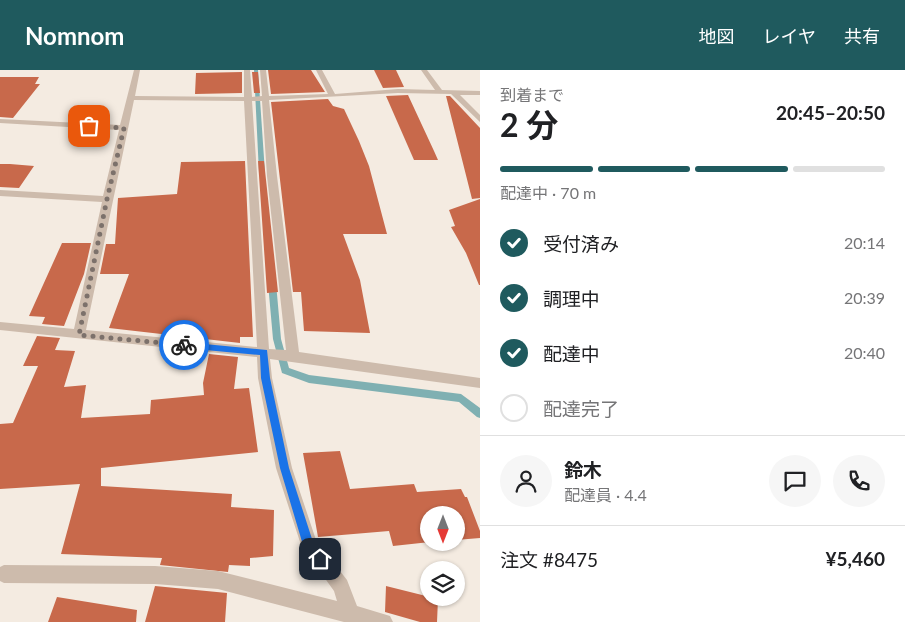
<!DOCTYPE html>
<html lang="ja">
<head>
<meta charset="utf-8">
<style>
	:root { --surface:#fff; --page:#f6f6f6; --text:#202124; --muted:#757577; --line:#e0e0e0; --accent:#1f5a5e }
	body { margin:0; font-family:Lato,"Noto Sans JP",sans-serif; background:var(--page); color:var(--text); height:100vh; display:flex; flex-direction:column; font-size:19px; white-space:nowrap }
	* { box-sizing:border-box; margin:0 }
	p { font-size:16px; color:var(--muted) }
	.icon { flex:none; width:28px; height:28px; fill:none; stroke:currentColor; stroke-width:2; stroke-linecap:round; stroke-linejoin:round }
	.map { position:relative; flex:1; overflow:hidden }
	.side { display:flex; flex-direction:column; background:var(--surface); width:425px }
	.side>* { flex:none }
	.needle { width:32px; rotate:180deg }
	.controls { position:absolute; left:420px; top:436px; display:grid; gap:10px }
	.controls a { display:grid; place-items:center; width:45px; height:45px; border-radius:50%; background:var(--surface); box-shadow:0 1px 4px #0004; font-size:25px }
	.pin { position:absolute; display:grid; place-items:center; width:42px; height:42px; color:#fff; margin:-21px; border-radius:10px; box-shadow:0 2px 8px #0006 }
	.courier { position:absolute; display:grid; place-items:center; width:50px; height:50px; margin:-25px; border:4px solid #1a73e8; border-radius:50%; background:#fff; color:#222; box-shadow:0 1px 6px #0007 }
	.summary em { font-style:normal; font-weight:700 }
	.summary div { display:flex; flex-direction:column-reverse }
	.summary { display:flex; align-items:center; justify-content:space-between; height:85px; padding:0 20px }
	h1 { font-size:32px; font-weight:700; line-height:38px }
	.bar { display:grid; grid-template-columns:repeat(4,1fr); gap:8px 5px; align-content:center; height:60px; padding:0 20px }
	.bar i { height:6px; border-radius:4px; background:var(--line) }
	.bar .active { background:var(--accent) }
	.bar p { grid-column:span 4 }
	.line { display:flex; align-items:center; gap:12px; padding:0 20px; border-top:1px solid var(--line) }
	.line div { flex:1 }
	.round { display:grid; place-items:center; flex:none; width:52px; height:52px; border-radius:26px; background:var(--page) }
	ol { padding:0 20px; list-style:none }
	li { display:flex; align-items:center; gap:15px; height:55px }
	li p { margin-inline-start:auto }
	li .icon { padding:5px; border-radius:50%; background:var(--accent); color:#fff; stroke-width:4 }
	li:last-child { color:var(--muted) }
	li i { width:28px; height:28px; border:2px solid var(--line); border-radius:50% }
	header { display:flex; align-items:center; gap:30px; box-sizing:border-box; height:70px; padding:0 25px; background:var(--accent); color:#fff }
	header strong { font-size:24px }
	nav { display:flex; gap:28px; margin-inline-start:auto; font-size:18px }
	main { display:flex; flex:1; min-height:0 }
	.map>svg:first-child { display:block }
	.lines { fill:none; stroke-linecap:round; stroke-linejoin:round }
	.stream { fill:#7fb0b2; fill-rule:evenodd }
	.building { fill:#c8694b }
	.street { fill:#cdbbac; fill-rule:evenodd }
	.route { fill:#1a73e8 }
	.done { stroke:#7c716b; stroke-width:5; stroke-dasharray:0 9 }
</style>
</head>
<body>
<header>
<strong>Nomnom</strong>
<nav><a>地図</a><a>レイヤ</a><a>共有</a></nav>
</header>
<main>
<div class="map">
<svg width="480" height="552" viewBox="0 0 480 552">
	<rect width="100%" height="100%" fill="#f4ebe1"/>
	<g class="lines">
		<!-- stream -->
		<path class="stream" d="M254,0H258L265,103L262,105L259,103Z
			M272,210L276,213L281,269L289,298L309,305L461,324L480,338V348L477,347L459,332L309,313L282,303L273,269L268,213Z"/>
	</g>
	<!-- building -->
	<path class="building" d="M268,0H311L325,22L271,24Z
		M374,0H396L404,17L383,18Z
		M242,2V23L195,24L196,3Z
		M252,2H258L260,23H254Z
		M0,7H39L35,14H40L13,48L0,47Z
		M408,25L434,81L438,90H414L386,26Z
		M446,26H450L480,58V128L472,129Z
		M328,29L333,36L344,39L359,71L369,96L387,164H343L360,210L370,263L304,261L301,222H293L271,32Z
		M245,91L253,267H240V273L109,258L129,204H100L106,174H115L118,128L177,124L181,92Z
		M258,91H264L278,222L267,223Z
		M0,94H10L34,96L19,118L0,117Z
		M480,129V215H479L466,183L451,157L455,156L449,140Z
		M62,173H91L84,204L64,256L42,254L45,247L29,246Z
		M37,266L60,268L55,280L75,281L64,317L86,315L81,348L150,344L151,330L204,325L203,313L209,284L238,287L234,319L249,318L258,382L101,398V416L232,424L231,437L274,440L273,486L250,488V496L229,495L228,502L160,495L162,488L61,484L80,414L0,419V354L13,353L38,296H23Z
		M340,381L350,419L414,414L417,422L461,419L465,427H467L480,461V468L456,470V445H429L430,472L393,476L389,461L318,467L303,383Z
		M155,516L227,523L225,552H145Z
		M386,516L438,529L437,552H420L385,542Z
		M57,527L137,540L136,552H48Z"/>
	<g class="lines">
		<!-- street -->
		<path class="street" d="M134,0H140L135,26L244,27V0H250L252,27L262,26L260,0H266L269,26L328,24L316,0H322L335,24L398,19L435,20L421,0H427L442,20L480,21V25H460L480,45V52L451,24L398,23L269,30L277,106L299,282L480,308V318L270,289L272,308L292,398L316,470L347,510L357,536L390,546L393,552H344L218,519L155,514L4,513L0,511V497L4,495L155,496L218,501L337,531L334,521L301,475L276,398L258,308L257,287L0,260V252L74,259L102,132L0,126V120L103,126L119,60L0,53V49L120,55ZM134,30L244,31L257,277L86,260ZM252,31H262L267,106L286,280L269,279Z"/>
	</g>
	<!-- route -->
	<path class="route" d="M184,272L267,280L270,308L289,398L313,472L325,489L324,493H316L303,475L280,398L261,308L260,285L184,278L180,275Z"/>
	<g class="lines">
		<!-- done -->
		<path class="done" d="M89,56L124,58L107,129L79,265L184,275"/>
	</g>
</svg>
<div class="controls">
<a><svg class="needle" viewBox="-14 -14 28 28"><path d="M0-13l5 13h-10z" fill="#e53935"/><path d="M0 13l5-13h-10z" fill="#757577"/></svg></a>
<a><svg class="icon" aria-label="layers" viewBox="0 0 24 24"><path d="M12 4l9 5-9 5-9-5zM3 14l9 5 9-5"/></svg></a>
</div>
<div class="pin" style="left:89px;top:56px;background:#ea580c"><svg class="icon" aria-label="bag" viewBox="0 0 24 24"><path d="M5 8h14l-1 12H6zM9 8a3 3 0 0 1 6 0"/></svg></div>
<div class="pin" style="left:320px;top:489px;background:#1f2937"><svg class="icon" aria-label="home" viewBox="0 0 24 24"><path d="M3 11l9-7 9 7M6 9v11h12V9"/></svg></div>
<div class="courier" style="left:184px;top:275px"><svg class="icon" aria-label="bike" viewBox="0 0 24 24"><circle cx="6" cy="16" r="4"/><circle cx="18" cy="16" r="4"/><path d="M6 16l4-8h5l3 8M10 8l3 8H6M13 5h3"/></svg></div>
</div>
<section class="side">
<div class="summary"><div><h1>2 分</h1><p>到着まで</p></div><em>20:45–20:50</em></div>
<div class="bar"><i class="active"></i><i class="active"></i><i class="active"></i><i></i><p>配達中 · 70 m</p></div>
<ol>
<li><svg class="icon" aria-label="check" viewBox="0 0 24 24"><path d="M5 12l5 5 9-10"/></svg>受付済み<p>20:14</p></li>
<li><svg class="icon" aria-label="check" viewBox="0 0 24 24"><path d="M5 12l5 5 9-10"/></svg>調理中<p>20:39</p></li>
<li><svg class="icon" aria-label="check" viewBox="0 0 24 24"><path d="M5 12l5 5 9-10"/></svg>配達中<p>20:40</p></li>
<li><i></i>配達完了</li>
</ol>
<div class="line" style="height:90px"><a class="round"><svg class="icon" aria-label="person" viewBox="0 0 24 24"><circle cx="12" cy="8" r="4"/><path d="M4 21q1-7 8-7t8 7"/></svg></a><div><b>鈴木</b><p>配達員 · 4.4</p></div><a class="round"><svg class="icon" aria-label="chat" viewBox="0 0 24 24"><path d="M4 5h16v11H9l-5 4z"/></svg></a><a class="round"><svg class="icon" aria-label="phone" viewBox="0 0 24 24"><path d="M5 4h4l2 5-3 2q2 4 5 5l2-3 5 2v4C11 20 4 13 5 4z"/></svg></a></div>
<div class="line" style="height:65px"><div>注文 #8475</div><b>¥5,460</b></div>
</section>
</main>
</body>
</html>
